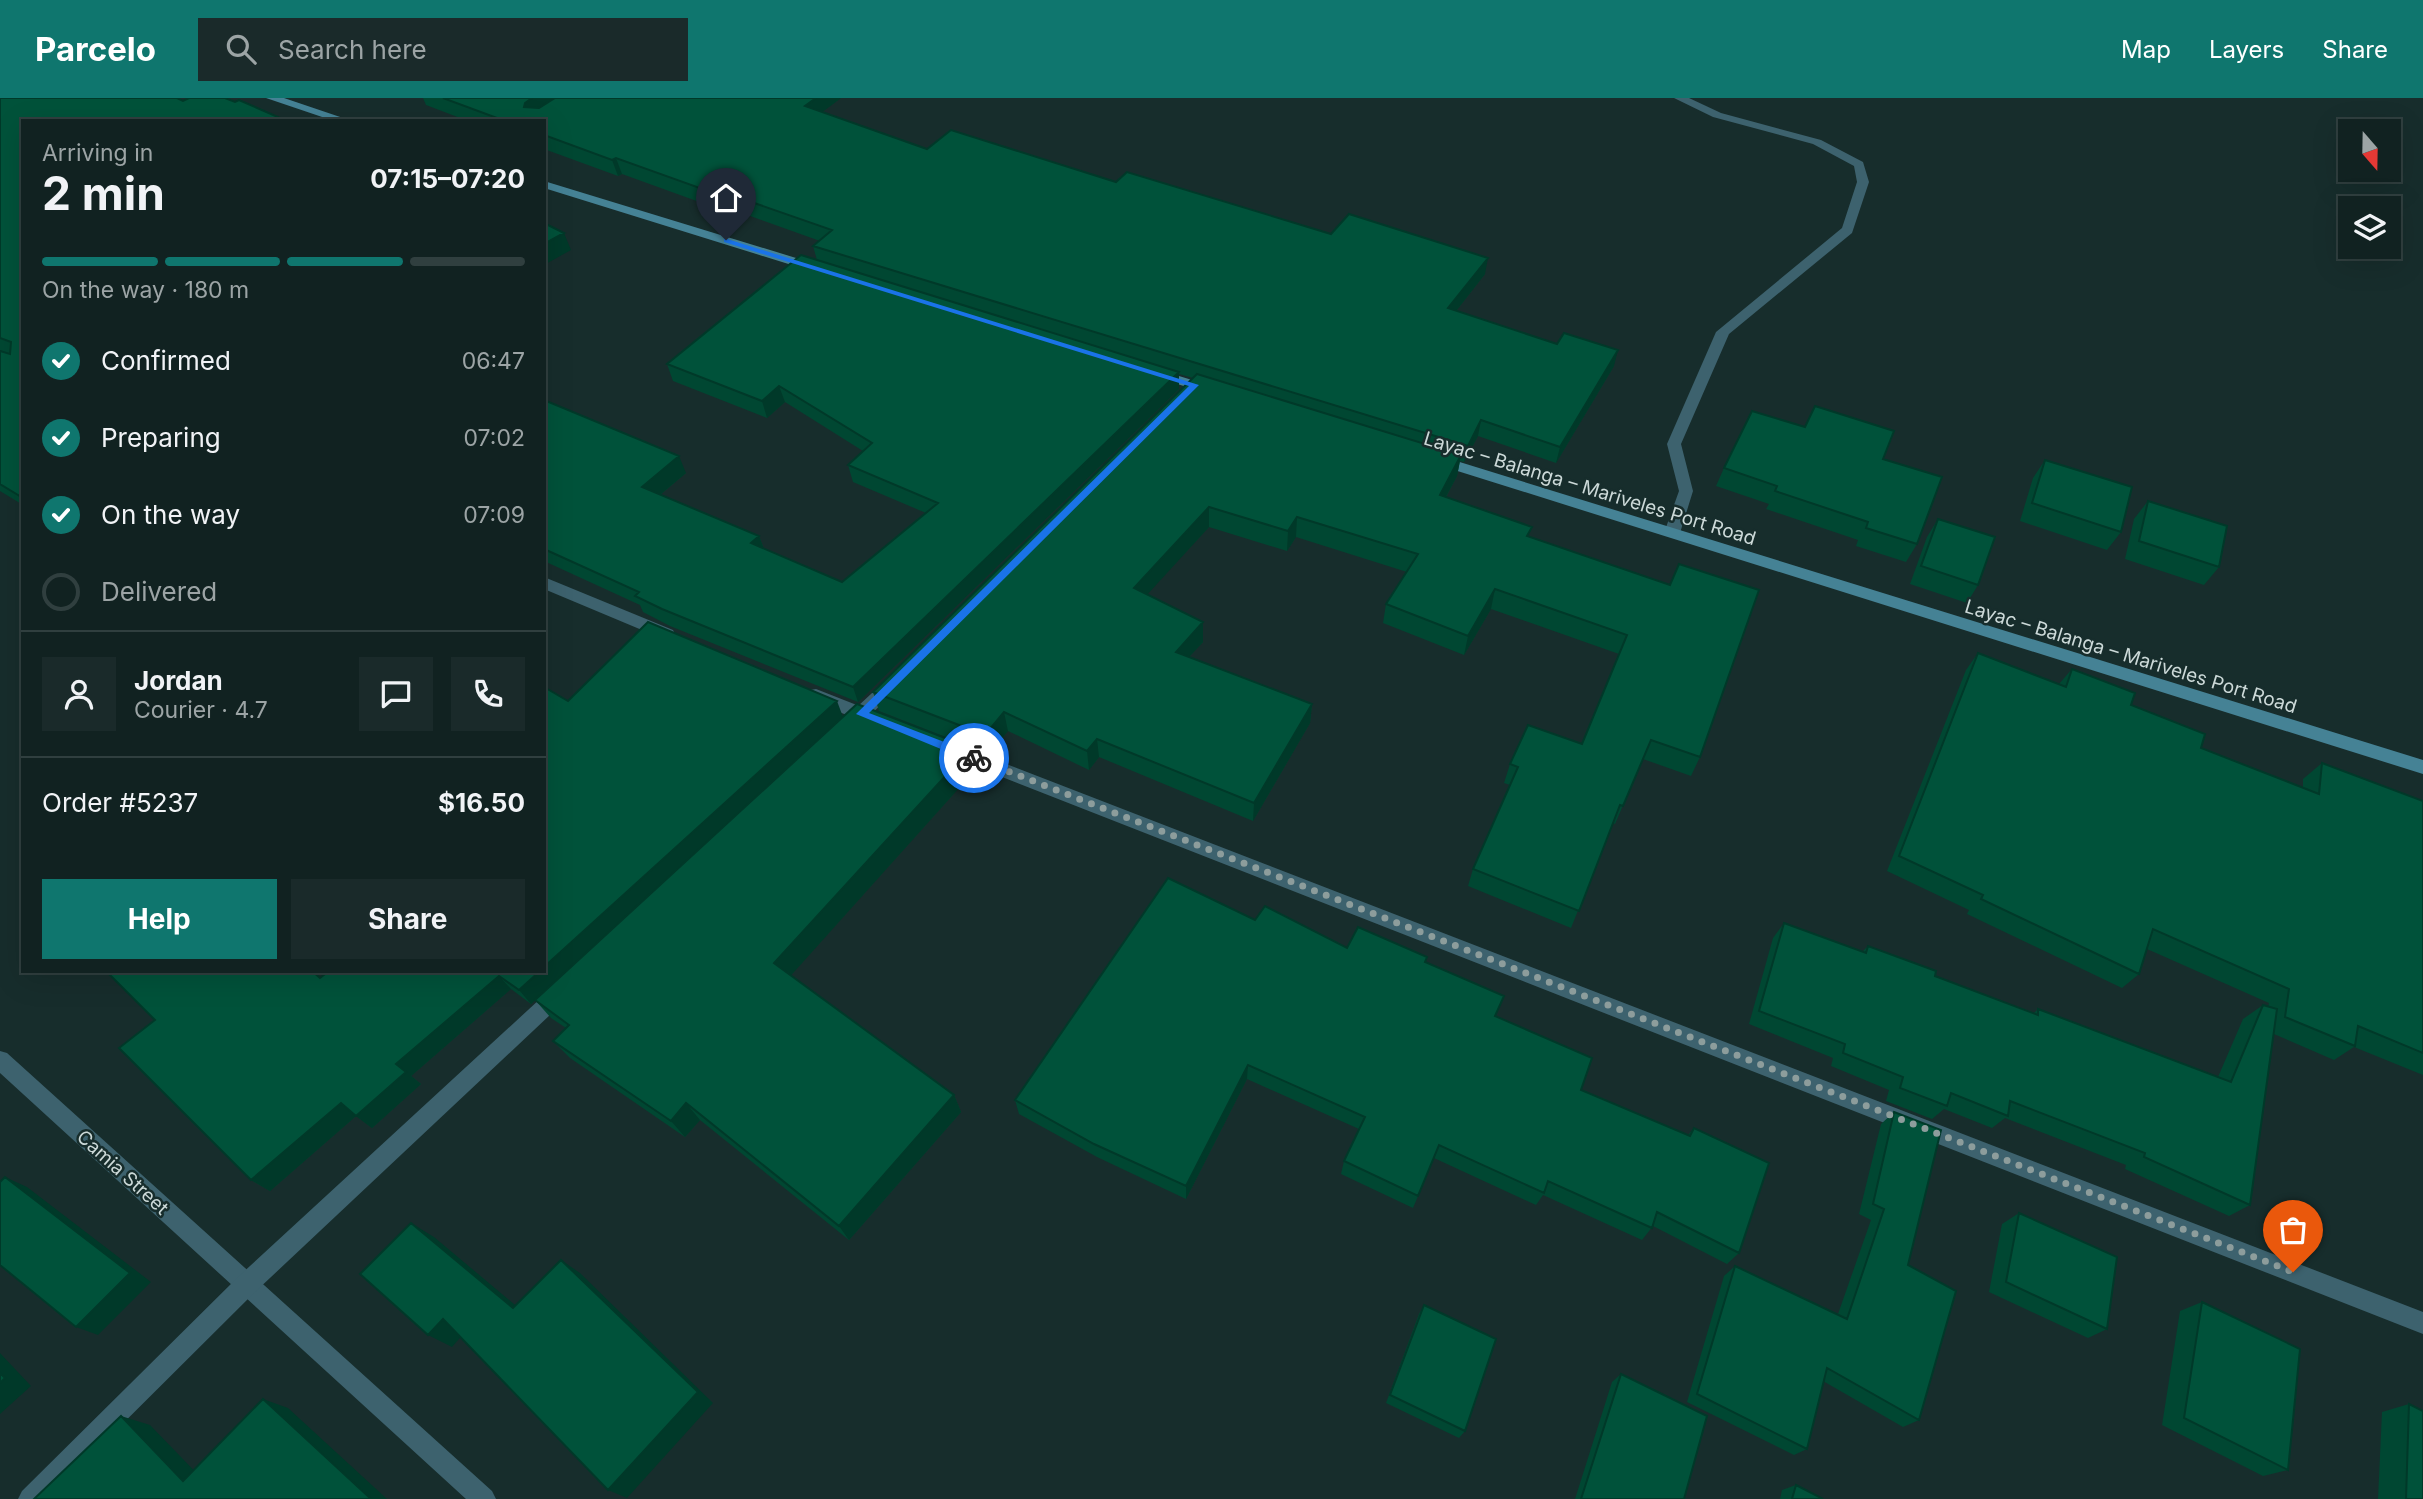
<!DOCTYPE html>
<html lang="en">
<head>
<meta charset="utf-8">
<style>
	:root { --surface:#112221; --page:#1a2a2a; --text:#f1f3f6; --muted:#9ca4a5; --line:#303f3f; --accent:#0f766e }
	body { margin:0; font-family:Inter,sans-serif; background:var(--page); color:var(--text); height:100vh; display:flex; flex-direction:column; font-size:26px; white-space:nowrap }
	* { box-sizing:border-box; margin:0 }
	p { font-size:23px; color:var(--muted) }
	.icon { flex:none; width:38px; height:38px; fill:none; stroke:currentColor; stroke-width:2; stroke-linecap:round; stroke-linejoin:round }
	.map { position:relative; flex:1; overflow:hidden }
	.details { position:absolute; left:21px; top:21px; width:525px; height:854px; display:flex; flex-direction:column; background:var(--surface); border-radius:0px; box-shadow:0 7px 28px #0002,0 0 0 2px var(--line) }
	.details>* { flex:none }
	.needle { width:46px; rotate:160deg }
	.fabs { position:absolute; left:2338px; top:21px; display:grid; gap:14px }
	.fabs a { display:grid; place-items:center; width:63px; height:63px; border-radius:0px; background:var(--surface); box-shadow:0 7px 28px #0002,0 0 0 2px var(--line); font-size:35px }
	.pin { position:absolute; display:grid; place-items:center; width:60px; height:60px; color:#fff; margin:-72px -30px; border-radius:50% 50% 50% 0; rotate:-45deg; box-shadow:0 0 7px #0007 }
	.pin .icon { rotate:45deg }
	.courier { position:absolute; display:grid; place-items:center; width:70px; height:70px; margin:-35px; border:5px solid #1a73e8; border-radius:50%; background:#fff; color:#222; box-shadow:0 2px 9px #0007 }
	.head em { font-style:normal; font-weight:700 }
	.head div { display:flex; flex-direction:column-reverse }
	.head { display:flex; align-items:center; justify-content:space-between; height:119px; padding:0 21px }
	h1 { font-size:46px; font-weight:700; line-height:52px }
	.bar { display:grid; grid-template-columns:repeat(4,1fr); gap:10px 7px; align-content:center; height:84px; padding:0 21px }
	.bar i { height:9px; border-radius:5px; background:var(--line) }
	.bar .on { background:var(--accent) }
	.bar p { grid-column:span 4 }
	.line { display:flex; align-items:center; gap:18px; padding:0 21px; border-top:2px solid var(--line) }
	.line div { flex:1 }
	.round { display:grid; place-items:center; flex:none; width:74px; height:74px; border-radius:0px; background:var(--page) }
	ol { padding:0 21px; list-style:none }
	li { display:flex; align-items:center; gap:21px; height:77px }
	li p { margin-inline-start:auto }
	li .icon { padding:7px; border-radius:50%; background:var(--accent); color:#fff; stroke-width:4 }
	li:last-child { color:var(--muted) }
	li i { width:38px; height:38px; border:4px solid var(--line); border-radius:50% }
	.action { display:flex; gap:14px; margin-top:auto; padding:14px 21px }
	.action a { flex:1; height:80px; border-radius:0px; background:var(--accent); color:#fff; font-size:28px; font-weight:700; line-height:80px; text-align:center }
	.action a+a { background:var(--page); color:var(--text) }
	header { display:flex; align-items:center; gap:42px; box-sizing:border-box; height:98px; padding:0 35px; background:var(--accent); color:#fff }
	header strong { font-size:33px }
	nav { display:flex; gap:38px; margin-inline-start:auto; font-size:24px }
	.search { width:490px; height:63px; background:var(--page); display:flex; align-items:center; gap:18px; box-sizing:border-box; padding:0 24px; border-radius:0px; color:var(--muted); font-size:26px }
	.map>svg:first-child { display:block }
	.lines { fill:none; stroke-linecap:round; stroke-linejoin:round }
	.service { fill:#3d626e; fill-rule:evenodd }
	.minor { fill:#3d626e; fill-rule:evenodd }
	.tertiary { fill:#3d626e; fill-rule:evenodd }
	.secondary { fill:#458295; fill-rule:evenodd }
	.wall { fill:#004732 }
	.shaded-wall { fill:#003929 }
	.building { fill:#00523a; stroke:#003929; stroke-width:2 }
	.route { fill:#1a73e8 }
	.done { stroke:#8d9d9c; stroke-width:7; stroke-dasharray:0 12.6 }
	.labels { text-anchor:middle; stroke-width:5; stroke-linejoin:round; paint-order:stroke }
	.street-label { font-size:19px; fill:#ccd9d8; stroke:#172d2c }
</style>
</head>
<body>
<header>
<strong>Parcelo</strong>
<div class="search"><svg class="icon" aria-label="search" viewBox="0 0 24 24"><circle cx="10" cy="10" r="6"/><path d="M15 15l6 6"/></svg>Search here</div>
<nav><a>Map</a><a>Layers</a><a>Share</a></nav>
</header>
<div class="map">
<svg width="2423" height="1401" viewBox="0 0 2423 1401">
	<rect width="100%" height="100%" fill="#172d2c"/>
	<g class="lines">
		<!-- service -->
		<path class="service" d="M1674,0H1689L1721,15L1821,42L1863,64L1869,84L1852,135L1729,236L1681,346L1693,393L1680,435L1672,440L1664,435L1679,393L1667,346L1716,234L1842,130L1857,84L1854,68L1813,46L1713,19Z"/>
		<!-- minor -->
		<path class="minor" d="M544,479L673,532L675,536L667,542L661,540L544,491Z
			M816,591L877,615L879,620L871,627L810,602L808,597L810,592Z
			M952,645L2423,1214V1236L946,657L943,652L946,647Z
			M0,953L7,955L492,1393L496,1401H466L0,975Z"/>
		<!-- tertiary -->
		<path class="tertiary" d="M891,581L899,587L897,591L856,631H844L842,626L844,621L885,583Z
			M560,886L567,889L570,895L567,901L254,1195L47,1401H18L22,1393L238,1179L553,889Z"/>
		<!-- secondary -->
		<path class="secondary" d="M266,0H284L352,23H334Z
			M544,83L819,167L821,170L811,173L544,90Z
			M1156,271L1215,289L1217,292L1210,296L1151,278V272Z
			M1437,357L2423,662V676L1432,365V359Z"/>
	</g>
	<!-- wall -->
	<path class="wall" d="M0,0L183,3L287,23H23V407L0,393V253L10,256L0,252Z
		M423,0H841L822,14L927,51L1116,84L1331,136L1485,176L1456,213L1614,268L1556,365L1478,338L1464,364L1460,363L1457,378L1446,399L1529,439L1670,487L1700,659L1691,678L1643,661L1615,726L1613,725L1571,830L1468,788L1473,771L1510,687L1504,685L1510,666L1582,646L1619,556L1491,511L1464,557L1383,525L1386,506L1407,474L1296,439L1287,453L1209,429L1147,496L1203,544L1189,559L1312,606L1310,625L1253,723L1099,659L1089,672L1008,633L989,656L879,613L873,594L1193,280L1179,276V291L858,604L670,528L643,514L640,507L544,463V302L686,375L660,397L759,438L764,451L842,484L926,415L853,384L848,367L863,353L785,304L767,320L673,283L667,266L817,162L813,148L820,143L742,115L738,118L622,76L618,78L544,51V23H468L426,7Z
		M1883,361L1917,446L1906,464L1856,448L1858,442L1766,411L1769,406L1716,388L1724,370Z
		M2045,362L2121,434L2107,452L2020,423L2033,380Z
		M2148,403L2219,469L2204,487L2125,461L2134,421Z
		M1938,421L1978,487L1967,505L1910,486L1927,439Z
		M1978,555L2059,586L2072,571L2201,650L2303,690V681L2322,665L2423,703V977L2354,949L2334,962L2274,936L2250,1107L2229,1118L2125,1071L2126,1067L2005,1020L1992,1030L1944,1011L1932,1021L1886,1003L1889,992L1831,968L1833,960L1749,926L1773,840L1784,825L1862,854L1868,848L1935,878L2034,915L2038,911L2218,979L2243,921L2263,907L2268,909L2269,905L2147,851L2139,876L2122,890L1967,816L1969,812L1887,773L1966,572Z
		M568,603L843,618L976,671L791,877L954,997L961,1014L849,1142L700,1022L685,1039L570,960L553,943L566,930L551,920L535,902L531,906L511,891L411,978L421,986L372,1030L356,1018L270,1093L251,1082L155,922L313,873L321,880L544,873Z
		M1255,822L1347,850L1426,864L1496,919L1581,992L1688,1037L1694,1030L1739,1155L1727,1166L1653,1128L1642,1142L1543,1097L1536,1107L1434,1060L1413,1110L1341,1076L1344,1063L1359,1031L1247,981L1186,1101L1097,1059L1019,1016L1015,1002Z
		M1894,1014L1908,1167L1919,1322L1903,1329L1823,1283L1807,1351L1794,1357L1687,1304L1724,1178L1735,1168L1838,1216L1871,1122L1859,1116L1881,1026Z
		M2019,1115L2107,1231L2088,1240L1989,1194L2002,1126Z
		M2202,1204L2288,1372L2263,1378L2162,1327L2180,1213Z
		M1424,1207L1465,1333L1459,1340L1386,1305L1419,1216Z
		M1621,1276L1684,1401H1575L1612,1284Z
		M2409,1306L2423,1401H2378L2382,1314Z
		M1796,1387L1823,1401H1780L1782,1392Z"/>
	<!-- shaded-wall -->
	<path class="shaded-wall" d="M532,0H563L532,21L524,9L525,5Z
		M816,0H841L809,24L805,8Z
		M616,60L622,76L618,78L612,62Z
		M737,99L742,115L738,118L733,102Z
		M564,135L571,152L544,167V146Z
		M1488,160L1485,176L1445,227L1448,210Z
		M1618,252L1614,268L1556,365L1560,349Z
		M1179,274V291L858,604L853,589Z
		M779,288L785,304L767,320L762,303Z
		M1481,322L1478,338L1464,364L1468,348Z
		M1461,357L1457,378L1436,417L1440,397Z
		M679,358L686,375L649,406L642,389Z
		M1209,409V429L1135,510L1134,490Z
		M1297,419L1296,439L1287,453L1288,433Z
		M759,438L765,454L751,445Z
		M1495,491L1491,511L1464,557L1468,538Z
		M1203,524V544L1176,573V554Z
		M837,603L843,619L531,906L519,892L540,873H544V869Z
		M1312,606L1310,625L1253,723L1254,705Z
		M1004,614L1008,633L989,656L985,637Z
		M1097,641L1099,659L1089,672L1087,653Z
		M971,650L976,671L785,884L774,865Z
		M499,878L511,891L411,978L421,986L372,1030L356,1018L270,1093L251,1082L341,1005Z
		M1248,967L1247,981L1186,1101V1088Z
		M954,997L961,1014L849,1142L839,1128Z
		M686,1005L700,1022L685,1039L671,1023Z
		M5,1079L27,1089L151,1184L98,1237L76,1229Z
		M411,1125L434,1139L533,1222L513,1210Z
		M561,1162L580,1175L713,1305L627,1400L608,1392Z
		M443,1221L466,1233L452,1249L428,1237Z
		M0,1255L31,1288L0,1316Z
		M263,1301L288,1310L387,1401H371Z
		M121,1318L150,1327L211,1390L183,1383Z"/>
	<!-- building -->
	<path class="building" d="M0,0H177L183,3L189,0H225L235,4L239,2L287,23H23V400L0,386V253L10,256L11,244L0,240Z
		M443,0H532L525,5L524,9L539,10L555,0H816L805,8L927,51L951,32L1116,84L1127,74L1331,136L1349,116L1488,160L1448,210L1557,246L1564,235L1618,252L1560,349L1481,322L1468,348L813,148L832,132L737,99L733,102L616,60L612,62L544,37V23H505Z
		M544,125L564,135L544,146Z
		M801,157L1179,274L853,589L662,511L635,498L639,494L544,451V302L679,358L642,389L759,438L751,445L842,484L938,405L848,367L872,345L779,288L762,303L667,266Z
		M1197,276L1461,357L1440,397L1532,429L1527,438L1670,487L1679,466L1759,492L1700,659L1651,642L1623,708L1620,707L1579,813L1473,771L1518,669L1510,666L1528,627L1582,646L1627,537L1495,491L1468,538L1386,506L1418,456L1297,419L1288,433L1209,409L1134,490L1203,524L1176,554L1312,606L1254,705L1097,641L1087,653L1004,614L985,637L873,594Z
		M1815,308L1894,333L1883,361L1942,379L1917,446L1866,430L1868,424L1775,393L1777,388L1724,370L1752,313L1805,329Z
		M2045,362L2132,389L2121,434L2032,405Z
		M2148,403L2227,428L2219,469L2139,443Z
		M1938,421L1995,439L1978,487L1921,468Z
		M648,524L837,603L544,869V589L568,603Z
		M1978,555L2066,589L2072,571L2135,595L2131,607L2205,636L2201,650L2319,696L2322,665L2423,703V955L2358,928L2355,948L2285,919L2289,891L2153,831L2139,876L1981,801L1983,797L1899,758Z
		M857,606L971,650L774,865L954,997L839,1128L686,1005L671,1023L553,943L569,927L535,902Z
		M1168,780L1255,822L1265,808L1347,850L1358,829L1427,859L1425,864L1504,898L1495,918L1592,960L1581,992L1690,1038L1694,1030L1769,1065L1739,1155L1657,1114L1652,1130L1548,1083L1544,1095L1439,1047L1418,1098L1344,1063L1365,1019L1248,967L1186,1088L1094,1046L1015,1002Z
		M1784,825L1866,855L1868,848L1936,873L1935,878L2038,917V911L2231,984L2263,907L2277,911L2250,1107L2144,1059L2145,1055L2010,1003L2008,1018L1951,995L1947,1008L1900,990L1903,979L1843,955L1845,946L1759,913Z
		M106,873H312L320,880L329,873H540L519,892L499,878L396,966L406,974L356,1018L341,1005L251,1082L119,950L155,922Z
		M1894,1014L1941,1032L1908,1167L1956,1193L1919,1322L1827,1270L1807,1351L1697,1296L1735,1168L1847,1221L1884,1111L1873,1106Z
		M5,1079L130,1175L76,1229L0,1167V1084Z
		M2019,1115L2117,1159L2107,1231L2006,1184Z
		M411,1125L513,1210L561,1162L698,1294L608,1392L443,1221L428,1237L360,1176Z
		M2202,1204L2300,1251L2288,1372L2184,1320Z
		M1424,1207L1496,1241L1465,1333L1390,1297Z
		M0,1275L5,1280L0,1285Z
		M1621,1276L1707,1318L1684,1401H1581Z
		M263,1301L371,1401H34L121,1318L183,1383Z
		M2409,1306L2423,1313V1401H2406Z
		M1796,1387L1823,1401H1792Z"/>
	<!-- route -->
	<path class="route" d="M724,140L1199,287L869,615L978,657V663H970L856,616L1189,288L724,144Z"/>
	<g class="lines">
		<!-- done -->
		<path class="done" d="M974,660L2293,1174"/>
	</g>
	<g class="labels">
		<!-- street labels -->
		<g class="street-label">
			<text transform="translate(1590 390) rotate(17)" y="7">Layac – Balanga – Mariveles Port Road</text>
			<text transform="translate(2131 558) rotate(17)" y="7">Layac – Balanga – Mariveles Port Road</text>
			<text transform="translate(123 1074) rotate(42)" y="7">Camia Street</text>
		</g>
	</g>
</svg>
<div class="fabs">
<a><svg class="needle" viewBox="-14 -14 28 28"><path d="M0-13l5 13h-10z" fill="#e53935"/><path d="M0 13l5-13h-10z" fill="#9ca4a5"/></svg></a>
<a><svg class="icon" aria-label="layers" viewBox="0 0 24 24"><path d="M12 4l9 5-9 5-9-5zM3 14l9 5 9-5"/></svg></a>
</div>
<div class="pin" style="left:2293px;top:1174px;background:#ea580c"><svg class="icon" aria-label="bag" viewBox="0 0 24 24"><path d="M5 8h14l-1 12H6zM9 8a3 3 0 0 1 6 0"/></svg></div>
<div class="pin" style="left:726px;top:142px;background:#1f2937"><svg class="icon" aria-label="home" viewBox="0 0 24 24"><path d="M3 11l9-7 9 7M6 9v11h12V9"/></svg></div>
<div class="courier" style="left:974px;top:660px"><svg class="icon" aria-label="bike" viewBox="0 0 24 24"><circle cx="6" cy="16" r="4"/><circle cx="18" cy="16" r="4"/><path d="M6 16l4-8h5l3 8M10 8l3 8H6M13 5h3"/></svg></div>
<section class="details">
<div class="head"><div><h1>2 min</h1><p>Arriving in</p></div><em>07:15–07:20</em></div>
<div class="bar"><i class="on"></i><i class="on"></i><i class="on"></i><i></i><p>On the way · 180 m</p></div>
<ol>
<li><svg class="icon" aria-label="check" viewBox="0 0 24 24"><path d="M5 12l5 5 9-10"/></svg>Confirmed<p>06:47</p></li>
<li><svg class="icon" aria-label="check" viewBox="0 0 24 24"><path d="M5 12l5 5 9-10"/></svg>Preparing<p>07:02</p></li>
<li><svg class="icon" aria-label="check" viewBox="0 0 24 24"><path d="M5 12l5 5 9-10"/></svg>On the way<p>07:09</p></li>
<li><i></i>Delivered</li>
</ol>
<div class="line" style="height:126px"><a class="round"><svg class="icon" aria-label="person" viewBox="0 0 24 24"><circle cx="12" cy="8" r="4"/><path d="M4 21q1-7 8-7t8 7"/></svg></a><div><b>Jordan</b><p>Courier · 4.7</p></div><a class="round"><svg class="icon" aria-label="chat" viewBox="0 0 24 24"><path d="M4 5h16v11H9l-5 4z"/></svg></a><a class="round"><svg class="icon" aria-label="phone" viewBox="0 0 24 24"><path d="M5 4h4l2 5-3 2q2 4 5 5l2-3 5 2v4C11 20 4 13 5 4z"/></svg></a></div>
<div class="line" style="height:91px"><div>Order #5237</div><b>$16.50</b></div>
<div class="action"><a>Help</a><a>Share</a></div>
</section>
</div>
</body>
</html>
